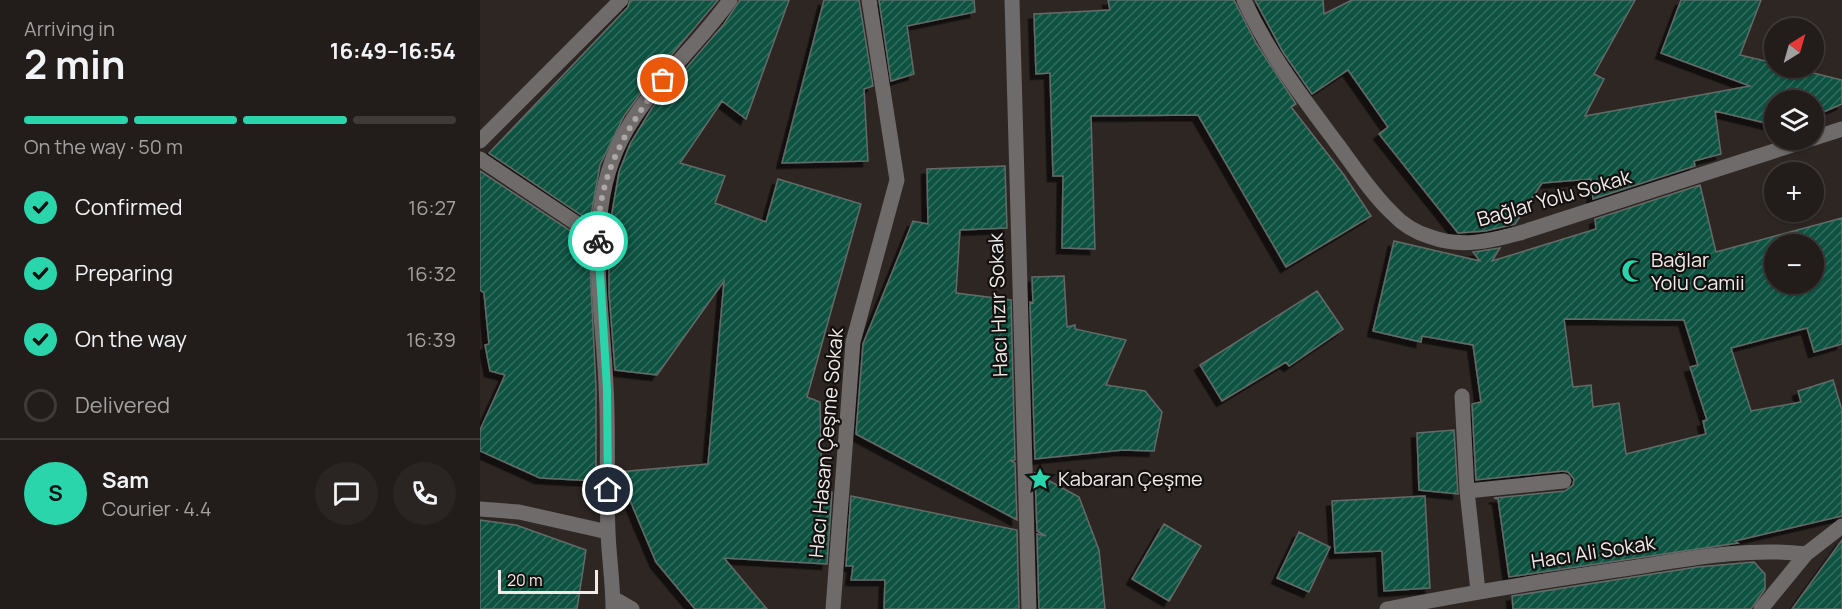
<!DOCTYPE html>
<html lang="en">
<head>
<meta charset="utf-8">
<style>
	:root { --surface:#221c1a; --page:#2a2523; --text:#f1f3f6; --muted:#a2a1a2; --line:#3f3a39; --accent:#2ad5ac }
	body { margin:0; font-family:Manrope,sans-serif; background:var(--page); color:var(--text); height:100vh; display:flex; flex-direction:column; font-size:22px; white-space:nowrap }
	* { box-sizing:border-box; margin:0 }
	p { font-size:20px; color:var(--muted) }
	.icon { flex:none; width:33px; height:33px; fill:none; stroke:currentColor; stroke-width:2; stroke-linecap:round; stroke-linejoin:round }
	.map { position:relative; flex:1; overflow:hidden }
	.sheet { display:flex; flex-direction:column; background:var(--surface); width:480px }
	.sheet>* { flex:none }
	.needle { width:39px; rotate:37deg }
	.tools { position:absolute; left:1284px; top:18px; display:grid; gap:12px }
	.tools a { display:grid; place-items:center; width:60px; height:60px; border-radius:50%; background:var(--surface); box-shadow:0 2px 4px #0004,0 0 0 2px var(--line); font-size:30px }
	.scale { position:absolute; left:18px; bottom:15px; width:100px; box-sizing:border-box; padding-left:6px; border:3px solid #f0ebe9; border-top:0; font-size:16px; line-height:21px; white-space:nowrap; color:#f0ebe9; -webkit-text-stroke:4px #13100f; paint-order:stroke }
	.pin { position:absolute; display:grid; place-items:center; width:51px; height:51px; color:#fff; margin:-26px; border:3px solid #fff; border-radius:50%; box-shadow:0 2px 6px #0007 }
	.courier { position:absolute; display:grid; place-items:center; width:60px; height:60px; margin:-30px; border:4px solid #2ad5ac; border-radius:50%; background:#fff; color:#222; box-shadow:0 2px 8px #0007 }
	.overview em { font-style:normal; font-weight:700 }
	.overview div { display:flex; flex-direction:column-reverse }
	.overview { display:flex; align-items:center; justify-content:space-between; height:102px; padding:0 24px }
	h1 { font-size:39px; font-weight:700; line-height:45px }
	.bar { display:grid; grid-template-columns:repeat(4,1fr); gap:9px 6px; align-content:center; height:72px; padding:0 24px }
	.bar i { height:8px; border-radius:4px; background:var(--line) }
	.bar .active { background:var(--accent) }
	.bar p { grid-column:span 4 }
	.line { display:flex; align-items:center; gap:15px; padding:0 24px; border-top:2px solid var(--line) }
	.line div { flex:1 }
	.round { display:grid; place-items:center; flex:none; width:63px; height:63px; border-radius:32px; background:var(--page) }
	ol { padding:0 24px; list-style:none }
	li { display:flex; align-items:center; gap:18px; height:66px }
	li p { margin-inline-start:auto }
	li .icon { padding:6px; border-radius:50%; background:var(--accent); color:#111; stroke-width:4 }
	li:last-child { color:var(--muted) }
	li i { width:33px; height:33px; border:3px solid var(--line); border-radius:50% }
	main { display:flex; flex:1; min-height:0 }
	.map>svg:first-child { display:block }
	.building { fill:url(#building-hatch); stroke:#636b68; stroke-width:1.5; fill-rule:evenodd; filter:url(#shadow) }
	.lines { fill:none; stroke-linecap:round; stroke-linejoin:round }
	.lane { stroke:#6f6b6a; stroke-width:15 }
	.street { stroke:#6f6b6a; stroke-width:15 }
	.done { stroke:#aca6a4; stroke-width:6; stroke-dasharray:0 10.8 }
	.route { stroke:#2ad5ac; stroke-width:8 }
	.labels { text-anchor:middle; stroke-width:4.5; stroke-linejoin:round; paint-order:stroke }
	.street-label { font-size:20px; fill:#f0ebe9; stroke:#13100f }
	.poi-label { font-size:20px; fill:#f0ebe9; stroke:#13100f; text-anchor:start }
</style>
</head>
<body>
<main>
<section class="sheet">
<div class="overview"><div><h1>2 min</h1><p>Arriving in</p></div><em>16:49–16:54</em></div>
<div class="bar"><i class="active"></i><i class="active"></i><i class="active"></i><i></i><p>On the way · 50 m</p></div>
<ol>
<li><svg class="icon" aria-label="check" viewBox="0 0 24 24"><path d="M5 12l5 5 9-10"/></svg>Confirmed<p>16:27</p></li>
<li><svg class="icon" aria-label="check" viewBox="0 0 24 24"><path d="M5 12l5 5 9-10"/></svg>Preparing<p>16:32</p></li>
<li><svg class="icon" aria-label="check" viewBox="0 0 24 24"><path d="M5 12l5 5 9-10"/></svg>On the way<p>16:39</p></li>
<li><i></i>Delivered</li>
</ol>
<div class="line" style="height:108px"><b class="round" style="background:var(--accent);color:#111">S</b><div><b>Sam</b><p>Courier · 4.4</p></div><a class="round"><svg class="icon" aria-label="chat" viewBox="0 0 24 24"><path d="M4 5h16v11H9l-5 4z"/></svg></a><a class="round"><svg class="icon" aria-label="phone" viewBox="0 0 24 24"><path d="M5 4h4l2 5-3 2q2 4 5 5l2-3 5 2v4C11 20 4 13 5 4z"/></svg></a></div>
</section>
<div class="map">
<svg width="1362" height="609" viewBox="0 0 1362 609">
	<defs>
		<pattern id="building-hatch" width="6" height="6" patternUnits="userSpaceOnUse" patternTransform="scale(1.5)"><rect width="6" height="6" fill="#115342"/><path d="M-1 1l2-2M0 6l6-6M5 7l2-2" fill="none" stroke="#346c5d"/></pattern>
		<filter id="shadow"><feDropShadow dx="-5.5" dy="5.5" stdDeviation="0" flood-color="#0009"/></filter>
	</defs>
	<rect width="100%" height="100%" fill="#2d2623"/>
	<!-- building -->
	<path class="building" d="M150,0H238L171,79L144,116L120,165L110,221L9,153L148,7Z
		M260,0H309L266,119L242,101L200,163L245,176L235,203L286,222L298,179L381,204L327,397L340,402L342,490L352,492L347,564L244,558L287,609H215L176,562L138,472L228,464L244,281L177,375L135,370L129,292V230L139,172L150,144L172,108L244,24Z
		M344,0H379L393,86L384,89L388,161L302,163Z
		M399,0H494L495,12L427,26L434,74L411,81Z
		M628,0H754L776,43L816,104L811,107L864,175L891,216L806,267L718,115L611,116L615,249L582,248L583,176H573L570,73L556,74L554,14L630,10Z
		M775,0H843L844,14L872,0H1155L1114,74L1124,79L1105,116L1270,86L1181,53L1201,0H1281L1260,55L1294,63V68H1313L1362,80V104L1334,116V100H1294V125L1235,111L1241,154L1214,161L1215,166L1113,199L1111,179L1062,183L1035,224L1005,231L978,233L899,134L908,127L868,70L832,94L803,52Z
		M525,166L527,228L480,230L476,293L531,300L535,460L531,461L535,463L537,520L376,434L383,344L433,221L448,224L447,169Z
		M0,171L109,243L116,388V481L60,478L0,451V430L25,375L10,371L5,345L9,344L4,293L0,290Z
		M1220,185L1236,252L1362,218V344L1334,352L1327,328L1251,348L1271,411L1321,402L1318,391L1353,380L1362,410V516L1255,541L1258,543L1029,577L1018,499L1014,498L1085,491L1093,485L1094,479L1088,472L1083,471L996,480L992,404L1001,402L993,345L942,336L941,342L893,331L914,241L1000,261L993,252L1020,248L1012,261L1116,229L1115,219ZM1294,244H1334V284H1294ZM1084,319L1204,320L1218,365L1210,367L1227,420L1223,421L1226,434L1146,454L1139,403L1113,407L1111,385L1093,387Z
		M584,276L587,327L595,325V329L646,340L626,385L665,391L682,412L674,451L643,450L555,459L550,302L553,303L552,277Z
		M837,291L863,329L809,366L806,362L742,401L720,365Z
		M974,430L978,494L939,490L937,433Z
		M555,473L599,497L619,550L625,609H559L557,534L566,536L557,531Z
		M371,496L537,530L539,609H404L405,580H371L373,566H366Z
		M945,496L950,588L904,591L902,551L855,553L852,501Z
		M0,520L36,525L106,550L97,609H0Z
		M684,524L721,546L689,601L652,579Z
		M819,532L850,547L829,592L797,578Z
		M1362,540V609H1312Z
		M1274,562L1285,574V589L1271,609H1033L1032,596L1217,567Z"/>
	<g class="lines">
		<!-- lane -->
		<path class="lane" d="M982,396L987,491L998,591
			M987,491L1084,481"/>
		<!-- street -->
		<path class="street" d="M532,0L549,609
			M764,0C788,53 823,98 858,145C875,168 891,193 912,213C922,224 937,233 951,237C981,248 1010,241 1040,233L1362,129
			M0,141L141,0
			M0,159L117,237
			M0,509L39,512L128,532
			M133,598L152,609
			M133,609C133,583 129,558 128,532C126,483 129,435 126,386C123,306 103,215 141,140C168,87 216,48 250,0
			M353,609L373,342L417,180L389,0
			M907,609C988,593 1068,580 1150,568C1208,559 1267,547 1326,554
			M1281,609L1326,554L1362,526"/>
	</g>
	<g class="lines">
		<!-- done -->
		<path class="done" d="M118,241C117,177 145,129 183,80"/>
		<!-- route -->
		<path class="route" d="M118,241L127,389L128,490"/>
	</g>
	<!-- icons -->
	<defs>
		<g id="mosque-bare" transform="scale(1.8)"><path d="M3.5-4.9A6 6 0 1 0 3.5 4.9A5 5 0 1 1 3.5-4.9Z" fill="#2ad5ac" stroke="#13100f" stroke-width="2.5" paint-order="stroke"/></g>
		<g id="sight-bare" transform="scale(1.8)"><path d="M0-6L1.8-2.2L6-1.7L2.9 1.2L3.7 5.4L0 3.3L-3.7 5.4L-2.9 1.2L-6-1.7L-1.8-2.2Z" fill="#2ad5ac" stroke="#13100f" stroke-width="2.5" paint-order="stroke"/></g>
	</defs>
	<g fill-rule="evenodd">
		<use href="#mosque-bare" x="1153" y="271"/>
		<use href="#sight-bare" x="560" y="479"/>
	</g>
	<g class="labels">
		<!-- street labels -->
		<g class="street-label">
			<text transform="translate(1074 198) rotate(-16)" y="7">Bağlar Yolu Sokak</text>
			<text transform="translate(518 305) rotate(-92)" y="7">Hacı Hızır Sokak</text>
			<text transform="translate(346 443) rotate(-85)" y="7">Hacı Hasan Çeşme Sokak</text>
			<text transform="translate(1113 552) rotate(-9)" y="7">Hacı Ali Sokak</text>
		</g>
		<!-- poi labels -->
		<g class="poi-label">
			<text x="1171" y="267">Bağlar<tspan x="1171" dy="23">Yolu Camii</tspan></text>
			<text x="578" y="486">Kabaran Çeşme</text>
		</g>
	</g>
</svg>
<div class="tools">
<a><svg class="needle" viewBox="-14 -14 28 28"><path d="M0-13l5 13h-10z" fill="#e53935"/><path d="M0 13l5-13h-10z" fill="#a2a1a2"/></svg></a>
<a><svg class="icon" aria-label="layers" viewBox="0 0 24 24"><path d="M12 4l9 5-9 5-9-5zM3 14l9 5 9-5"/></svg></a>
<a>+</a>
<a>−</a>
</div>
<div class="scale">20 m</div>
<div class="pin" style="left:183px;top:80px;background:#ea580c"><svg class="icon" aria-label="bag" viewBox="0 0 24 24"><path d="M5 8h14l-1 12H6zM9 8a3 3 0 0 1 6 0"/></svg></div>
<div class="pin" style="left:128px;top:490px;background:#1f2937"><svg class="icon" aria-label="home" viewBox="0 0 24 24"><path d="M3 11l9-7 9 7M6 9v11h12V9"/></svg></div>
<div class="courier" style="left:118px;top:241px"><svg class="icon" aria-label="bike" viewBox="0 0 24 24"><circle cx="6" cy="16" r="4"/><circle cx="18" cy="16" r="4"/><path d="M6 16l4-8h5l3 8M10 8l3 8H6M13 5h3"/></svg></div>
</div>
</main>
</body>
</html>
